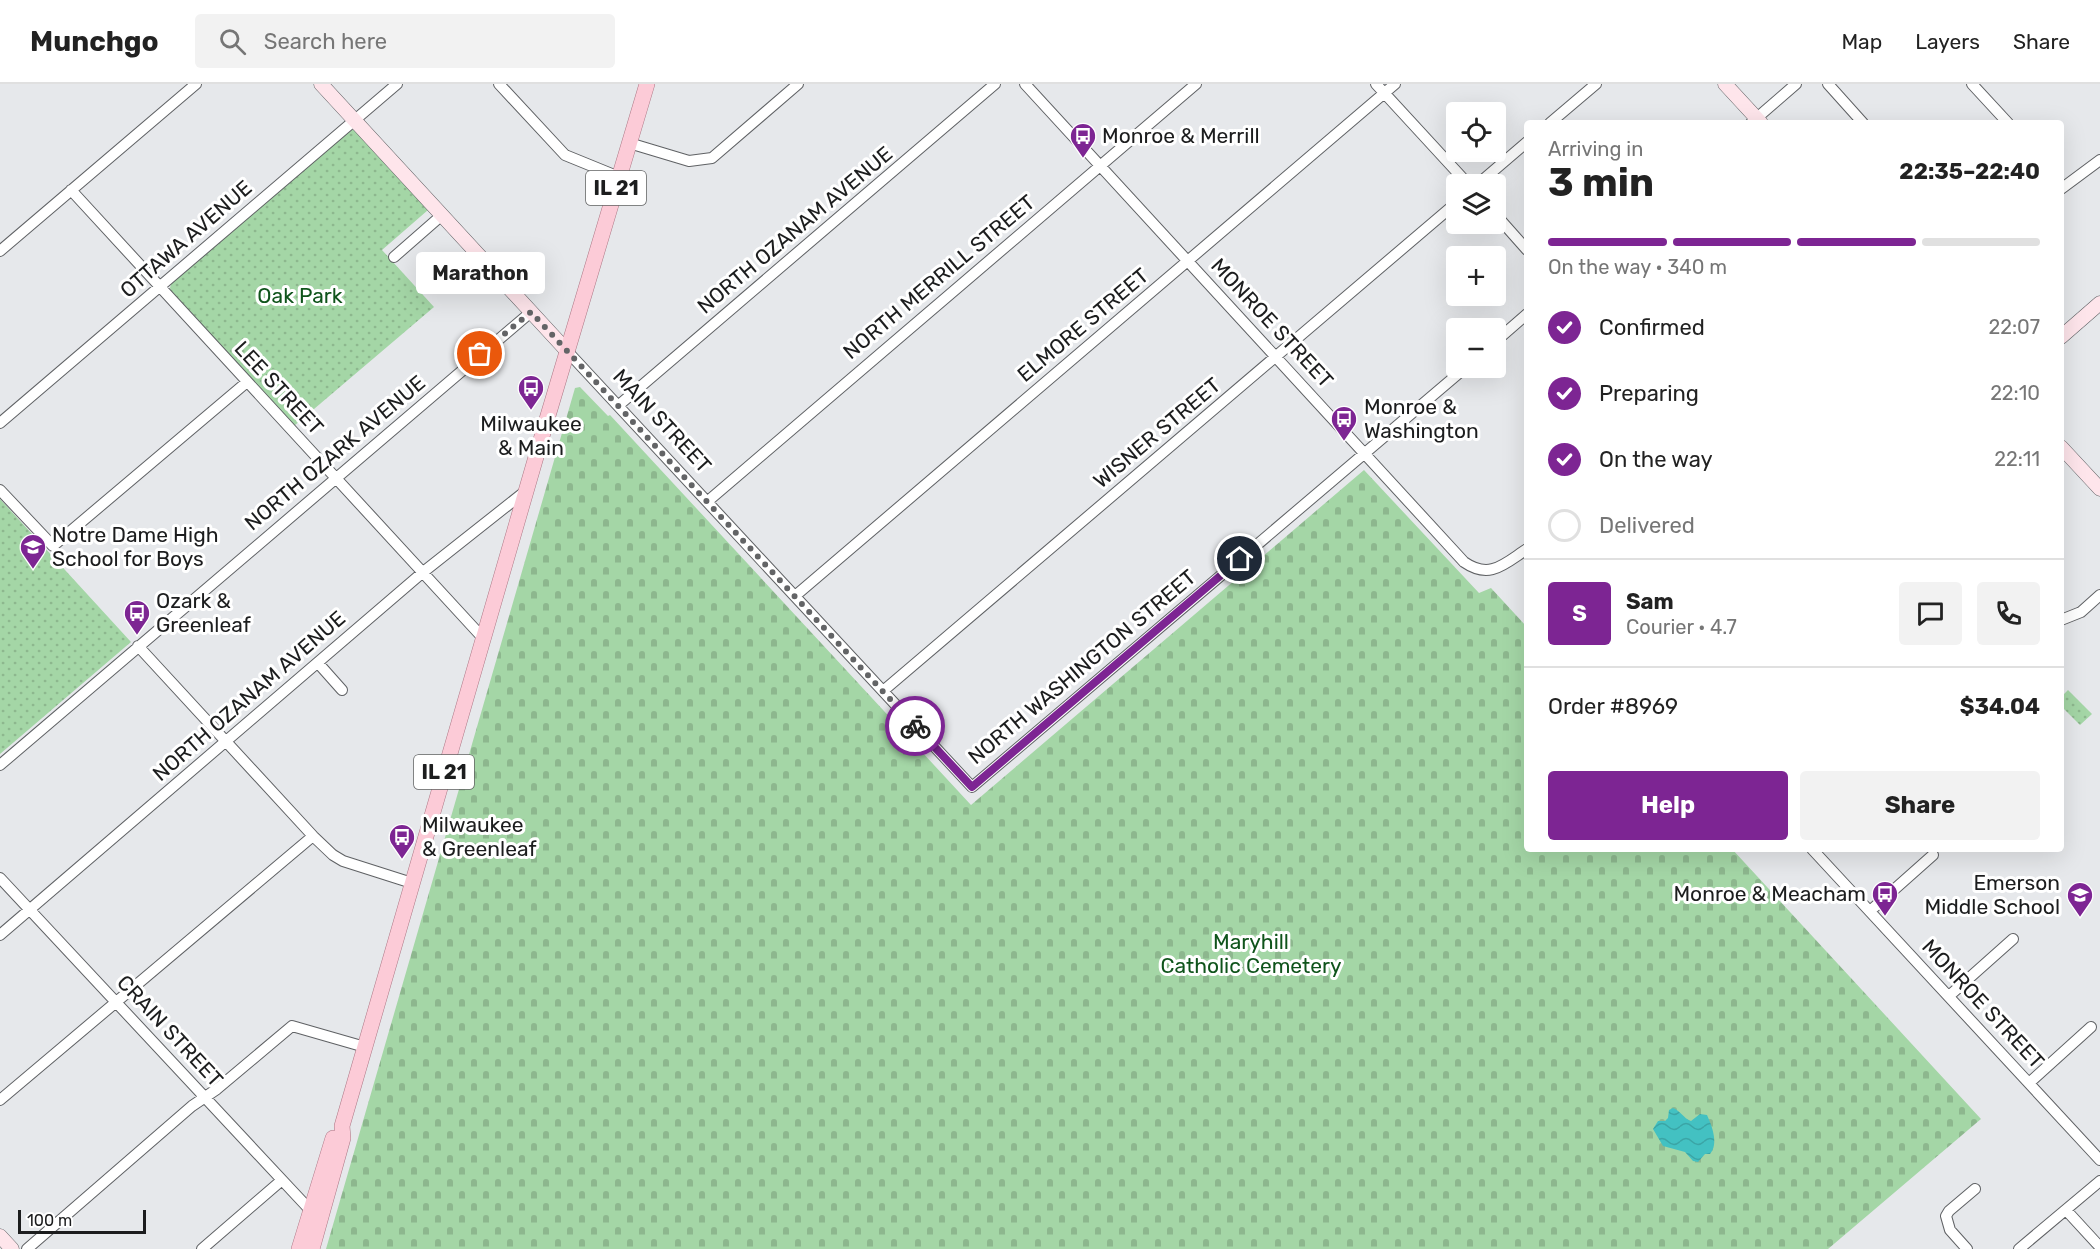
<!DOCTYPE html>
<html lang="en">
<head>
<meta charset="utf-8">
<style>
	:root { --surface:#fff; --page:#f2f2f2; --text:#222; --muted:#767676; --line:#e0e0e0; --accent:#7d2593 }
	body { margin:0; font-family:Rubik,sans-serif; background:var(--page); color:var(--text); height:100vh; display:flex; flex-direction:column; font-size:22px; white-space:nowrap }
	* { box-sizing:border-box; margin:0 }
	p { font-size:20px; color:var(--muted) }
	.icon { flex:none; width:33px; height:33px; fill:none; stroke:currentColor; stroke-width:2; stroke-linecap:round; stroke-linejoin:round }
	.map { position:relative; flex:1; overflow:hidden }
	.panel { position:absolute; left:1524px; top:36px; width:540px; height:732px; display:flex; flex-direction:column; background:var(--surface); border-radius:6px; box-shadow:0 6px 24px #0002 }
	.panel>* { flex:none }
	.controls { position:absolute; left:1446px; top:18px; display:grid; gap:12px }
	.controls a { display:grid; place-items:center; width:60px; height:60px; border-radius:6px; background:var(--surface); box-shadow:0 6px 24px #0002; font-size:30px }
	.scale { position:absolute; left:18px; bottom:15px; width:128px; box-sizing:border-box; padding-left:6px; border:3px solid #1c1d1e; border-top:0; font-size:16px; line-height:21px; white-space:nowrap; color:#1c1d1e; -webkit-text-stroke:4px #fff; paint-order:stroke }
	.pin { position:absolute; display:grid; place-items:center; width:51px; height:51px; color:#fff; margin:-26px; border:3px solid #fff; border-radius:50%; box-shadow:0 2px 6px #0007 }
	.courier { position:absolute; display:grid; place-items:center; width:60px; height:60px; margin:-30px; border:4px solid #7d2593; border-radius:50%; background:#fff; color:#222; box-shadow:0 2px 8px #0007 }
	.bubble { position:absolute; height:42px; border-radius:6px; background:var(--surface); box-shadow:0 6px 24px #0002; font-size:20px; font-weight:700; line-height:42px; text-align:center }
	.overview em { font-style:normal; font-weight:700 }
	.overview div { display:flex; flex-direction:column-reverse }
	.overview { display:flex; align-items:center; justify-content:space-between; height:102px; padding:0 24px }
	h1 { font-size:39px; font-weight:700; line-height:45px }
	.bar { display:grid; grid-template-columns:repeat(4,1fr); gap:9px 6px; align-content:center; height:72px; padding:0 24px }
	.bar i { height:8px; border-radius:4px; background:var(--line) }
	.bar .active { background:var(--accent) }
	.bar p { grid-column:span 4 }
	.line { display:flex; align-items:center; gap:15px; padding:0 24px; border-top:2px solid var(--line) }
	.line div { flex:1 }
	.round { display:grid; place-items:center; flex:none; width:63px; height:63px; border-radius:6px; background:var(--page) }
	ol { padding:0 24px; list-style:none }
	li { display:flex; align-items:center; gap:18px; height:66px }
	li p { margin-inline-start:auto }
	li .icon { padding:6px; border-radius:50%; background:var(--accent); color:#fff; stroke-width:4 }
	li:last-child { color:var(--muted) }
	li i { width:33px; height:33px; border:3px solid var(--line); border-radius:50% }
	.cta { display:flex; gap:12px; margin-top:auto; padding:12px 24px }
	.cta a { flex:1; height:69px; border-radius:6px; background:var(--accent); color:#fff; font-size:24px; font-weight:700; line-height:69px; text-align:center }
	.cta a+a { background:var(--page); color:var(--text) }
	header { display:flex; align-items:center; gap:36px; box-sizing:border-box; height:84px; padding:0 30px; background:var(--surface); border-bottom:2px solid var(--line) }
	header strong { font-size:28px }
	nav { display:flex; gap:33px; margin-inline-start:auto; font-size:21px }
	.search { width:420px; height:54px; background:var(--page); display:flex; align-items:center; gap:15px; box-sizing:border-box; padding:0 21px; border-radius:6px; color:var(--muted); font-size:22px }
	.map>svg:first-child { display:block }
	.cemetery { fill:url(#cemetery-stones) }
	.park { fill:url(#park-dots) }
	.water { fill:url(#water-waves) }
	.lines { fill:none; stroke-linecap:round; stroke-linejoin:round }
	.street-casing { stroke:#5f6164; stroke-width:12 }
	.secondary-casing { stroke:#5f6164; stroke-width:15 }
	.primary-casing { stroke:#ac7785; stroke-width:16 }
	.street { stroke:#fff; stroke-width:10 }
	.secondary { stroke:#fee5eb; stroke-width:14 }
	.primary { stroke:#fccbd7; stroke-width:15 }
	.done { stroke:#636466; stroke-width:6; stroke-dasharray:0 10.8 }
	.route { stroke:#7d2593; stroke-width:8 }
	.labels { text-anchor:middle; stroke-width:6; stroke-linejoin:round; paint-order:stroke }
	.shield { fill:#fff; stroke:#606162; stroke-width:1.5 }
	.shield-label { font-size:20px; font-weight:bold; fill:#1c1d1e }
	.poi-label { font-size:21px; fill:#1c1d1e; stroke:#fff; text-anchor:start }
	.street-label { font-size:21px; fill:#1c1d1e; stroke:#fff }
	.park-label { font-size:21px; fill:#0f541b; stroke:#fff }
</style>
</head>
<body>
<header>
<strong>Munchgo</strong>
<div class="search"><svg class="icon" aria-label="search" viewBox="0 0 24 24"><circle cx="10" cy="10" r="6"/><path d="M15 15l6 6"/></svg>Search here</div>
<nav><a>Map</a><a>Layers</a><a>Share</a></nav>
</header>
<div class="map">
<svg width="2100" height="1165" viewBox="0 0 2100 1165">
	<defs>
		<pattern id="cemetery-stones" width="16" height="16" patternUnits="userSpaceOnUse" patternTransform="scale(1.5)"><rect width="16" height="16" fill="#a4d6a6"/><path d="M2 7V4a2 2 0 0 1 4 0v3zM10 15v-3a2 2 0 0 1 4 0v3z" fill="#8db78e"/></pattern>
		<pattern id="park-dots" width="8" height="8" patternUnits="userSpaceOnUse" patternTransform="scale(1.5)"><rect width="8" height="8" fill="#a4d6a6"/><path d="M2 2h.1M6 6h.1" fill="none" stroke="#8db78e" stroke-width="1.8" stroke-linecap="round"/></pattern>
		<pattern id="water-waves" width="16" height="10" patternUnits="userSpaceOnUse" patternTransform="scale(1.5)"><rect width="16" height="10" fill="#43c1c2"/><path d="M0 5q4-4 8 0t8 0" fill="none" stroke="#3aa5a6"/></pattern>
	</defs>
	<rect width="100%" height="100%" fill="#e6e8eb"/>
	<!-- cemetery -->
	<path class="cemetery" d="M580,303L608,332L610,331L971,721L1364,386L1479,509L1491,504L1527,543V765H1732L1981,1035L1828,1165H326L575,304Z"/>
	<!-- park -->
	<path class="park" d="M350,46H355L428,126L382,166L434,223L294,342L172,211L170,204L171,200Z
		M0,415L131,558L0,670Z
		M2068,606L2092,630L2080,641L2061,622V613Z"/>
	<!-- water -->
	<path class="water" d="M1673,1024C1681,1027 1683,1034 1691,1037L1700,1030L1707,1031C1712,1042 1719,1060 1710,1070H1705L1698,1078L1693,1077L1685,1068L1663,1062L1653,1045L1658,1037H1665L1668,1034L1669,1026Z"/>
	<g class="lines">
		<!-- street casing -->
		<g class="street-casing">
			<path id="street" d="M499,0L565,71L619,93
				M1025,0L1464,478C1490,496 1504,480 1527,465
				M1376,0L1468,100
				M1828,0L1863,39
				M1972,0L2008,39
				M1550,39L1596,0
				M1751,39L1796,0
				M629,59L689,77L712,74L798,0
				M1478,100L1527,58
				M2061,105L2100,76
				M71,106L483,554
				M1496,131L1527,166
				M0,167L196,0
				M394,173L442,131
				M1496,257L1527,230
				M568,268L972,703L1465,284
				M619,321L995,0
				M0,339L397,0
				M0,406L53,462L247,298
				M708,417L1196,0
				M795,512L1395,0
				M2061,536L2081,528L2100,511
				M138,562L313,752L333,771L343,777L412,799
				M318,579L342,606
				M883,607L1456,119
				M0,681L531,228
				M1812,765L2100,1076
				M0,794L311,1127
				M1870,827L1933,771
				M0,851L422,489L527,406
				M1949,912L2013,855
				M2029,999L2091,943
				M0,1016L313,752
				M2066,1126L2100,1163
				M27,1165L192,1022L217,1005L292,942L365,963
				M202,1165L282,1096
				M1967,1165L1950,1146L1946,1132L1949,1127L1975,1105
				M2019,1165L2100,1097"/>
		</g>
		<!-- secondary casing -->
		<g class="secondary-casing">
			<path id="secondary" d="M321,0L568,268
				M1725,0L1761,39
				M2061,253L2100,219
				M2061,363L2100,405
				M0,1152L12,1165"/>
		</g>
		<!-- primary casing -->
		<g class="primary-casing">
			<path id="primary" d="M299,1165L333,1054
				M312,1165L343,1054L342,1042L547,335L647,0"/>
		</g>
		<!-- street -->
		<use href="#street" class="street"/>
		<!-- secondary -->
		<use href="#secondary" class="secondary"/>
		<!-- primary -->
		<use href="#primary" class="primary"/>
	</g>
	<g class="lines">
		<!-- done -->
		<path class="done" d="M480,270L531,228L915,642"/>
		<!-- route -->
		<path class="route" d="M915,642L972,703L1240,475"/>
	</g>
	<!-- icons -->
	<defs>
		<g id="bus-pin" transform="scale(1.35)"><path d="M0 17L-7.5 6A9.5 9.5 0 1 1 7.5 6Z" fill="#7d2593" stroke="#fff"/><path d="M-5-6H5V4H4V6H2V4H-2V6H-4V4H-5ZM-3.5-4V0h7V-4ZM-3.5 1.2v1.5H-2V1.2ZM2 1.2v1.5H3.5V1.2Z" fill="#fff"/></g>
		<g id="school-pin" transform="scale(1.35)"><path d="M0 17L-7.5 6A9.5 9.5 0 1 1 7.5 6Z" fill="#7d2593" stroke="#fff"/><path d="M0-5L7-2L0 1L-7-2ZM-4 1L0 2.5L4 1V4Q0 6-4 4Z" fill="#fff"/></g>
	</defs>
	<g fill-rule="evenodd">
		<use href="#bus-pin" x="1083" y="52"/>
		<use href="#bus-pin" x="531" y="304"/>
		<use href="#bus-pin" x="1344" y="335"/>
		<use href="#school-pin" x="33" y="463"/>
		<use href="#bus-pin" x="137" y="529"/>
		<use href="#bus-pin" x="402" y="753"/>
		<use href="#bus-pin" x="1885" y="810"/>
		<use href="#school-pin" x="2080" y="811"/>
	</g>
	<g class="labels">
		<!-- shield labels -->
		<g class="shield">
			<rect x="586" y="87" width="60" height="34" rx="4.5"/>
			<rect x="414" y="671" width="60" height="34" rx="4.5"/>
		</g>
		<g class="shield-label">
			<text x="616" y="111">IL 21</text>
			<text x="444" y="695">IL 21</text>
		</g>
		<!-- poi labels -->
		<g class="poi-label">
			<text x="1102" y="59">Monroe &amp; Merrill</text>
			<text x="1364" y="330">Monroe &amp;<tspan x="1364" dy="24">Washington</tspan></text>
			<text x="531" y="347" text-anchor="middle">Milwaukee<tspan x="531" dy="24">&amp; Main</tspan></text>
			<text x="52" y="458">Notre Dame High<tspan x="52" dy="24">School for Boys</tspan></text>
			<text x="156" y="524">Ozark &amp;<tspan x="156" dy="24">Greenleaf</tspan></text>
			<text x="422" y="748">Milwaukee<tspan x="422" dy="24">&amp; Greenleaf</tspan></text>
			<text x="2060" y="806" text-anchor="end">Emerson<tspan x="2060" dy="24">Middle School</tspan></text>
			<text x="1866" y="817" text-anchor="end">Monroe &amp; Meacham</text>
		</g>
		<!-- street labels -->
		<g class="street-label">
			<text transform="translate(795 146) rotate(-40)" y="7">NORTH OZANAM AVENUE</text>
			<text transform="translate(186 155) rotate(-41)" y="7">OTTAWA AVENUE</text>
			<text transform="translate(939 193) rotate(-40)" y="7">NORTH MERRILL STREET</text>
			<text transform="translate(1272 239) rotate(47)" y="7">MONROE STREET</text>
			<text transform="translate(1083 241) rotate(-40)" y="7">ELMORE STREET</text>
			<text transform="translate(279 304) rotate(47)" y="7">LEE STREET</text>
			<text transform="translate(662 337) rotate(47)" y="7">MAIN STREET</text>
			<text transform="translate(1157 349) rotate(-40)" y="7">WISNER STREET</text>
			<text transform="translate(335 369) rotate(-40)" y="7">NORTH OZARK AVENUE</text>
			<text transform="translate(1082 583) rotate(-40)" y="7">NORTH WASHINGTON STREET</text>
			<text transform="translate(249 612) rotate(-41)" y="7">NORTH OZANAM AVENUE</text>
			<text transform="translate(1983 920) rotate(47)" y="7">MONROE STREET</text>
			<text transform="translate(170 947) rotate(47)" y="7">CRAIN STREET</text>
		</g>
		<!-- park labels -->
		<g class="park-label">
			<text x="300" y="219">Oak Park</text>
			<text x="1251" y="865">Maryhill<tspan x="1251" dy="24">Catholic Cemetery</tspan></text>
		</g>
	</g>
</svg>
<div class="controls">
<a><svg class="icon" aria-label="locate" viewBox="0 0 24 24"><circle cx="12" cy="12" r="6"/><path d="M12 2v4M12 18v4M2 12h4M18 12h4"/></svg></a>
<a><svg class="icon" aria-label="layers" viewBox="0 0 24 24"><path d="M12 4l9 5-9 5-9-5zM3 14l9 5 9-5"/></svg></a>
<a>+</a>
<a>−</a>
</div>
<div class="scale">100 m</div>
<div class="pin" style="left:480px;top:270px;background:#ea580c"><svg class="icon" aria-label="bag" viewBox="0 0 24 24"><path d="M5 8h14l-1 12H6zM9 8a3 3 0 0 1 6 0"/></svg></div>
<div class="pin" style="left:1240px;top:475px;background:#1f2937"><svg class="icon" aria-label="home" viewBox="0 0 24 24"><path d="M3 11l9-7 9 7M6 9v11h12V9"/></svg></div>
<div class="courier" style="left:915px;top:642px"><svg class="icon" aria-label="bike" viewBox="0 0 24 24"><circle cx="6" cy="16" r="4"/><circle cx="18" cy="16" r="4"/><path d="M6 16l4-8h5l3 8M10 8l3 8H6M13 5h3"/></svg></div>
<div class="bubble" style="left:416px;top:168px;width:129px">Marathon</div>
<section class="panel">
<div class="overview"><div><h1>3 min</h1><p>Arriving in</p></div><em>22:35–22:40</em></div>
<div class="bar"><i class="active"></i><i class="active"></i><i class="active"></i><i></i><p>On the way · 340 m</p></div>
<ol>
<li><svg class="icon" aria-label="check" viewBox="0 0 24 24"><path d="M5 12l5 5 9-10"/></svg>Confirmed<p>22:07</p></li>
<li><svg class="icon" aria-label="check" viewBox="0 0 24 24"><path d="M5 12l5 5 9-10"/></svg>Preparing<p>22:10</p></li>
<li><svg class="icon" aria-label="check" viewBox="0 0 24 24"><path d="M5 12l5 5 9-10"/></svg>On the way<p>22:11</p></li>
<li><i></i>Delivered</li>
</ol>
<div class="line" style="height:108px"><b class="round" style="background:var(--accent);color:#fff">S</b><div><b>Sam</b><p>Courier · 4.7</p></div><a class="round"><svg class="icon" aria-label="chat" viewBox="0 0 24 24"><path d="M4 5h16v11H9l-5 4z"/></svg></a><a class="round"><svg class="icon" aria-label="phone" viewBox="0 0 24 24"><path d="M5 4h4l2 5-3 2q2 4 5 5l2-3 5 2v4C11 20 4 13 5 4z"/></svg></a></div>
<div class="line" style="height:78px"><div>Order #8969</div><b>$34.04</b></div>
<div class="cta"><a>Help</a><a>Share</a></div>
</section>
</div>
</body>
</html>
